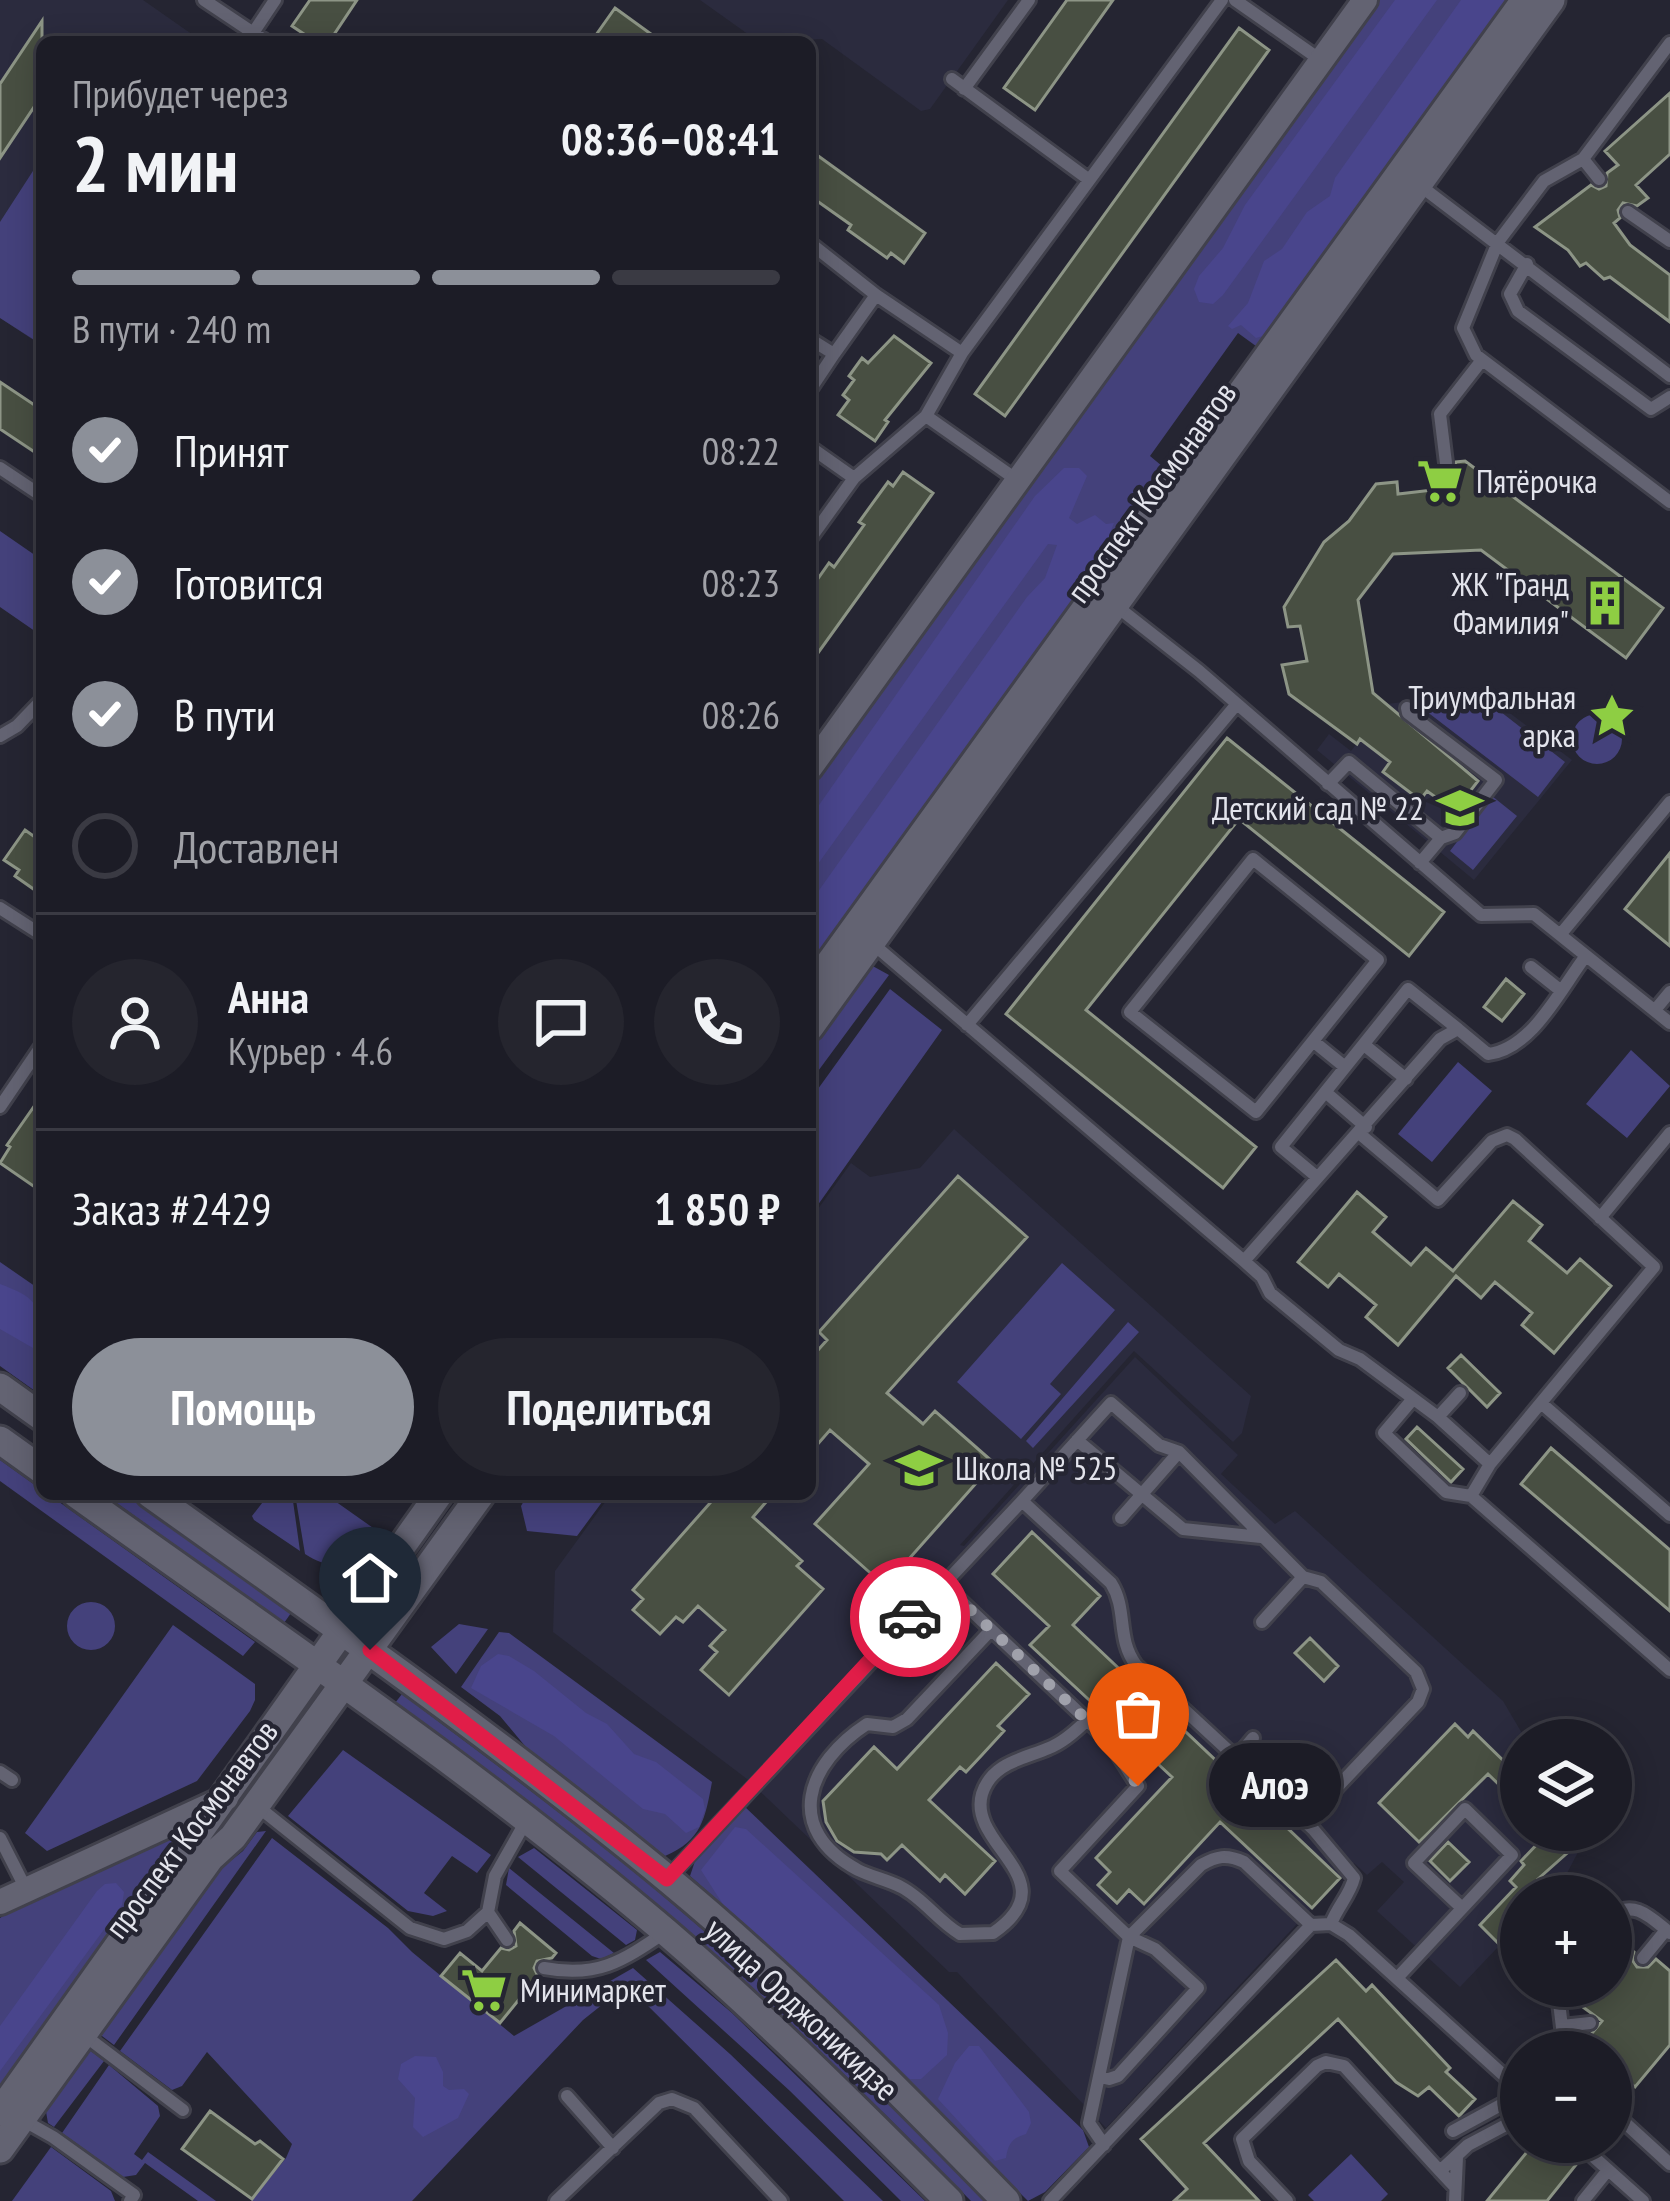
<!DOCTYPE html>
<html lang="ru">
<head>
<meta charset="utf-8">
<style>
	:root { --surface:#1c1c26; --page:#25252e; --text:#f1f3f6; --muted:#a0a1a7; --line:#3a3a43; --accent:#8c9099 }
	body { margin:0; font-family:"PT Sans Narrow",sans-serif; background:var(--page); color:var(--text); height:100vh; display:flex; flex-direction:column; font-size:45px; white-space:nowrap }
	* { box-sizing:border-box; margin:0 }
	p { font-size:39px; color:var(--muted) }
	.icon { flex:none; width:66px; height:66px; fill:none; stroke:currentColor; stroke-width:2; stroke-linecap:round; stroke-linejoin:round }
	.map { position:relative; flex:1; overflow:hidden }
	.details { position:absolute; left:36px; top:36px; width:780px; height:1464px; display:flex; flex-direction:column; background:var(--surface); border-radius:18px; box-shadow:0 6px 30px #0003,0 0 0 3px var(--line) }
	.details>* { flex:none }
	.buttons { position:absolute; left:1500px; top:1719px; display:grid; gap:24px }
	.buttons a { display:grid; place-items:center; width:132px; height:132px; border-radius:50%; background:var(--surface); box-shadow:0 6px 30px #0003,0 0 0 3px var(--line); font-size:60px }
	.pin { position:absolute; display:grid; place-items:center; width:102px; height:102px; color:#fff; margin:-123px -51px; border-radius:50% 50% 50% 0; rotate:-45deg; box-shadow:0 0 12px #0007 }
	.pin .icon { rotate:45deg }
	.courier { position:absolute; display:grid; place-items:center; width:120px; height:120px; margin:-60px; border:9px solid #e11d48; border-radius:50%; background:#fff; color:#222; box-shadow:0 3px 15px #0007 }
	.bubble { position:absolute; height:84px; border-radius:42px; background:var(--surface); box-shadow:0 6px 30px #0003,0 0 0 3px var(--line); font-size:39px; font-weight:600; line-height:84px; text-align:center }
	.overview em { font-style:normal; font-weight:600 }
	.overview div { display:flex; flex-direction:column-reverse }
	.overview { display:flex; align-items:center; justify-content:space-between; height:204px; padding:0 36px }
	h1 { font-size:78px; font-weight:600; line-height:90px }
	.bar { display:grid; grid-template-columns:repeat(4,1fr); gap:18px 12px; align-content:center; height:144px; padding:0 36px }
	.bar i { height:15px; border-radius:9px; background:var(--line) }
	.bar .selected { background:var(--accent) }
	.bar p { grid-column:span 4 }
	.line { display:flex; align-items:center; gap:30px; padding:0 36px; border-top:3px solid var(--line) }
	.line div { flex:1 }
	.round { display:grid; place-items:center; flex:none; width:126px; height:126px; border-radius:63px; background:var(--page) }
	ol { padding:0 36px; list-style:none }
	li { display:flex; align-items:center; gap:36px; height:132px }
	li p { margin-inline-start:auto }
	li .icon { padding:12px; border-radius:50%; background:var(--accent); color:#fff; stroke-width:4 }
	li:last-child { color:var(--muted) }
	li i { width:66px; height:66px; border:6px solid var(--line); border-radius:50% }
	.action { display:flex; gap:24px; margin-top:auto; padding:24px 36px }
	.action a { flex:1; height:138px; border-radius:72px; background:var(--accent); color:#fff; font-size:48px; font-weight:600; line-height:138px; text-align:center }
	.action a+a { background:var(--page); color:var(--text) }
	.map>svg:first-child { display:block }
	.built { fill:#2b2b3e }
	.green { fill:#44417b }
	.forest { fill:#49458c }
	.building { fill:#484f42; stroke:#8d9586; stroke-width:3 }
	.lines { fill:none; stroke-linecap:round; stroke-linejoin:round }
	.service-casing { stroke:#41414c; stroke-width:18 }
	.minor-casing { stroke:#41414c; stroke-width:30 }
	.tertiary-casing { stroke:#41414c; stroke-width:33 }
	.service { stroke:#636372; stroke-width:12 }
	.minor { stroke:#636372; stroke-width:24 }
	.tertiary { stroke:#636372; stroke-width:27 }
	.done { stroke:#a0a1ab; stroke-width:12; stroke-dasharray:0 21.6 }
	.route { stroke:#e11d48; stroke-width:15 }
	.labels { text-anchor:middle; stroke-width:9; stroke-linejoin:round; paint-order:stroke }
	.poi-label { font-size:33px; fill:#e3e4ec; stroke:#252532; text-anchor:start }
	.street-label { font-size:33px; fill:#e3e4ec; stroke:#252532 }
</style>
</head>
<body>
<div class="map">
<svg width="1670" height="2201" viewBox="0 0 1670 2201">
	<rect width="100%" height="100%" fill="#252532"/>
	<!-- built -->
	<path class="built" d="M0,0H143L203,42H42V346L0,318Z
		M700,0H1008L930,109L921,111L822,39L759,42Z
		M1482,692L1572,760L1474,880L1317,750L1329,734L1351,751L1387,704Z
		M954,1129L1251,1396L1242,1433L1233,1442L1134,1351L960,1545L964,1546L1135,1357L1238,1455L1221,1474L1275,1524L1295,1511L1503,1701L1526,1740H1521V1830H1580L1585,1839L1555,1896H1521V1931L1499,1946L1460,1987L1377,1911L1404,1882L1382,1862L1367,1875L1354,1863L1106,2128L957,1972H949L747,1779L553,1632L555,1571L611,1494H810V1220L851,1163L870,1177L920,1168Z"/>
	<!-- green -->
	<path class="green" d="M1380,0H1511L1260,349L1238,333L1150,456L1162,466L1115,531L1123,537L810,970V790Z
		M42,157V345L0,318V222Z
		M0,531L42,560V636L0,607Z
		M1483,698L1565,762L1538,797L1426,711V706Z
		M1572 739a25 25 0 1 1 50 0a25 25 0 1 1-50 0Z
		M1492,796L1517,816L1473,870L1450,851Z
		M869,964L889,975L810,1082V1046Z
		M890,989L942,1030L810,1216V1100Z
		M1631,1050L1670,1086L1627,1138L1586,1104Z
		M1458,1062L1492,1091L1432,1162L1398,1134Z
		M0,1262L42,1291V1396L0,1366Z
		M1062,1263L1115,1310L1050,1384L1061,1394L1021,1439L957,1382Z
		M1128,1322L1139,1332L1033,1448L1026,1441Z
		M0,1460L42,1490V1494H48L255,1642L243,1656L0,1481Z
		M104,1494H124L291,1613L284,1623Z
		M269,1494H292L300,1551L254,1520L252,1516Z
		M295,1494H325L376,1530L377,1539C355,1564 335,1574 305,1554Z
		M528,1494H608L577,1536L527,1531L521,1506Z
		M67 1626a24 24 0 1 1 48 0a24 24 0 1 1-48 0Z
		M459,1624L488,1629L456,1674L431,1647Z
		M173,1625L255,1684V1700L250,1711L197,1781L47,1851L25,1833Z
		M499,1632L509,1633L712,1782C705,1819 702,1840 665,1856L530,1752L500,1716L461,1687Z
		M402,1694C489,1760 578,1824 661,1894C775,1990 883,2093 986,2201H971C881,2109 789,2018 691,1935C596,1853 495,1778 395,1703Z
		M343,1750L491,1855L477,1873L452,1856L424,1893L447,1911L433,1916L408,1911L288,1816Z
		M744,1806L1083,2130L1089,2147L1045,2192L1028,2201L820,1992L690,1876L695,1861Z
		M266,1831L114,2045L98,2033L215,1873L243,1851L257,1832Z
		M176,1833L182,1836L0,2094V1918L24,1902Z
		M272,1838L388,1928L412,1952L514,2036L633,1968L730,2054L883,2201H844L627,1985L583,2020L412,2201H251L286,2158L292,2144L207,2052L182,2086L172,2090L120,2051Z
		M534,1848L637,1930L635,1940L626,1945L518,1857Z
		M509,1868L614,1953L601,1959L592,1956L506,1885Z
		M660,1952L732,2013L925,2201H901L790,2091L646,1960Z
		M87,2048L104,2061L54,2127L48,2123L45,2106Z
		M109,2065L158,2106L160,2116L134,2154L142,2160L148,2152L216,2201H198L145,2163L136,2175L123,2177L62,2133Z
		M51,2147L111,2191L115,2201H12Z
		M1351,2154L1388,2194L1381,2201H1314L1308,2195Z"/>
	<!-- forest -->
	<path class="forest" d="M1395,0H1437L1223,295L1213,304L1199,302L1194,289L1199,276L1223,248L1245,205Z
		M1461,0H1506L1263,336L1256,338L1241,325L1232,329L1228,326L1248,303L1264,261L1282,249L1307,212L1330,196L1335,178Z
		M1064,468H1079L1087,476L1069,518L1077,524L1095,515L1106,524L1114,523L1110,533L1118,538L810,963V903L1027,597L1045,578L1057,545L1048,544L810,875V818L1035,496Z
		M0,1284C34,1297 42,1303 42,1342L33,1348L0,1329Z
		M498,1654L509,1656L534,1671L586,1713L607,1724L634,1754L656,1762L703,1799L705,1810L699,1827L686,1833L665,1814L643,1809L554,1736L471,1688L481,1666Z
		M735,1827L746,1829L939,2005L948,2033L947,2055L921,2079H910L724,1906L701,1870Z
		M116,1883L124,1892L122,1905L0,2071V2026L97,1891L105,1884Z
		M969,2046H979L1029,2112L1031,2123L1026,2134C1012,2138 1008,2144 1006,2158L995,2161L938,2099L955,2063Z
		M415,2056L436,2057L443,2072V2086L449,2090L464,2089L469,2094L458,2118L423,2137L413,2127L415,2098L398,2079L401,2064Z"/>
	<!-- building -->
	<path class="building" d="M310,0H357L329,42H316L292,26Z
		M1067,0H1113L1035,110L1004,88Z
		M615,8L662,42H591Z
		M42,21V95L0,158V84Z
		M1239,28L1269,50L1005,416L975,394Z
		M1670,93V154L1636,185L1648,198L1637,206L1623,203L1618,210L1620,218L1614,223L1630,245L1670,275V322L1610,277L1604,279L1586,263L1580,266L1568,250L1535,227L1591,185L1599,189L1606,186L1607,173L1618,165L1605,151Z
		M810,150L925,233L904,263L891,253L887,258L848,230L851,225L810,196Z
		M894,336L931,363L885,420L888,422L875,441L838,415L849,400L843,395L854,380L849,376L862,358L868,363Z
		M0,382L42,410V457L0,429Z
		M1465,461L1663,608L1626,658L1481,550L1393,554L1358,600L1373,693L1478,781L1458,807L1451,802L1448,806L1427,791L1420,800L1383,772L1390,762L1360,739L1357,744L1289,694L1282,665L1307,661L1300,626L1288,627L1284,607L1324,542L1349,521L1376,484L1397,482L1398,494L1433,490L1430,465L1446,473L1453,471L1456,462Z
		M903,472L933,493L810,664V590L829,563L834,567L864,525L859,522L888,482L893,486Z
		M1227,738L1444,912L1409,956L1239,819L1086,1010L1256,1147L1223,1188L1006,1014Z
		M25,830L42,842V895L15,876L19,870L4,860Z
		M1670,853V946L1625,909Z
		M1506,979L1524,994L1502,1021L1484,1007Z
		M42,1095V1192L0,1163L10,1147L7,1145Z
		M958,1176L1027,1237L887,1393L923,1424L935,1411L994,1463L885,1586L815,1524L869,1464L830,1430L810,1453V1359L827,1340L819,1332Z
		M1357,1192L1386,1217L1373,1232L1411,1265L1426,1248L1453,1271L1513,1201L1542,1225L1529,1241L1567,1273L1580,1259L1611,1286L1554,1353L1522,1325L1532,1313L1495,1282L1481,1298L1456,1276L1398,1345L1366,1317L1376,1305L1339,1274L1328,1287L1298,1262Z
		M1461,1355L1500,1393L1487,1407L1448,1368Z
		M1417,1427L1463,1469L1451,1482L1406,1439Z
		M1551,1448L1670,1550V1611L1521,1484Z
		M718,1494H773L753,1517L802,1561L797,1566L823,1589L729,1695L701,1670L717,1652L710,1646L725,1630L698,1606L683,1622L676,1617L660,1634L633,1610L643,1599L633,1590Z
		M1032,1532L1100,1596L1073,1625L1340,1878L1312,1908L1220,1822L1144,1904L1129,1890L1117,1903L1098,1885L1110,1872L1096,1858L1172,1777L1030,1645L1049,1626L993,1574Z
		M1310,1638L1338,1666L1324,1681L1295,1653Z
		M996,1663L1029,1694L998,1726L1004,1731L981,1756L966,1772L960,1767L929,1800L995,1861L965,1894L945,1875L940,1881L902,1845L887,1860L881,1854L854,1852L837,1841L826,1822L823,1801L874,1747L897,1769Z
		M1455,1724L1468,1737L1473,1731L1521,1778V1806L1488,1774L1419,1842L1379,1803Z
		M1532,1830H1574L1583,1839L1538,1879L1547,1888L1539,1896H1521V1922L1500,1945L1480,1925L1516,1887L1510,1881L1524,1865L1521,1861L1542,1839Z
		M1448,1842L1469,1862L1450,1881L1430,1861Z
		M520,1923L556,1953L552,1958L537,1961L534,1968L538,1976L500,2023L441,1976L460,1953L482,1971L501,1948L509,1950L516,1946L514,1931Z
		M1624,1944L1634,1952L1633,1961L1637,1967H1648L1656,1959L1670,1971V2045L1635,2087L1611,2068V2052H1592L1583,2044L1602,2021L1576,2002L1589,1986H1611V1959Z
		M1336,1960L1366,1991L1372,1985L1450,2068L1446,2072L1475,2099L1459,2116L1429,2087L1418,2096L1396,2082L1338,2019L1204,2143L1259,2201H1174L1187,2189L1141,2139Z
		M210,2111L255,2144L260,2141L283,2159L252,2199L182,2149Z
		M1535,2142H1556L1579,2161L1547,2201H1487Z"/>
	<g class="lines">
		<!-- service casing -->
		<g class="service-casing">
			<path id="service" d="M204,0L267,42
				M1235,0L1322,61
				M253,33L275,0
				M952,79L1088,179
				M964,89L1029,0
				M1583,159L1544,181L1498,242L1463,328L1476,355L1670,502
				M1599,179L1583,159L1670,43
				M1418,184L1670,376
				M1628,212L1670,241
				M810,243L876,295L962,353
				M1527,264L1510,294L1518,311L1651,409L1670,397
				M810,339L834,354L876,295
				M810,390L834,354
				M926,416L1017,480
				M810,447L854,478
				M1446,463L1440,414L1482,360
				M0,468L42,496
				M810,539L854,478L926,416L962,353L1222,0
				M1115,605L1199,671L1481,915L1534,914L1670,1023
				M1407,708L1408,713L1496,780L1455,833L1441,838
				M0,736L17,726L42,700
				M1328,784L1349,762L1441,838L1420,863
				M1253,859L1378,960L1256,1112L1130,1012Z
				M0,908L42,935
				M1560,935L1670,802
				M873,944L1244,1261L1262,1277L1270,1293L1339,1350L1360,1359L1438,1417L1490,1464L1654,1267L1515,1139L1507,1135L1492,1141L1438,1200L1360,1134
				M1531,967L1560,990
				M1655,1010L1670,992
				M967,1025L1236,705
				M1313,1041L1345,1067
				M1368,1048L1406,1079
				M1330,1096L1366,1127
				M0,1107L42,1045
				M1317,1177L1281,1147L1408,989L1458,1029
				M1600,1218L1670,1133
				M1244,1261L1440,1039L1458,1029L1488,1054C1532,1049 1560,990 1585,957
				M1412,1400L1384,1433L1446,1492L1471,1496
				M1541,1403L1670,1515
				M1438,1417L1460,1393
				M1077,1440L1183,1529L1261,1537
				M1490,1464L1471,1496L1670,1670
				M1022,1501L1111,1403L1159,1445L1179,1452L1303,1577L1262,1622
				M1121,1518L1179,1452
				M1303,1577L1321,1582L1416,1672L1423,1689L1418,1702L1305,1821
				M942,1583L1110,1742L1138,1786L1060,1871L1129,1937L1089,2123L1104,2145
				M990,1631L907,1719L893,1727L867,1724C807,1763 782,1829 858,1870C872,1877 888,1880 901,1887C923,1898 938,1921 960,1934L993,1933C1070,1880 967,1846 982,1794C992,1762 1024,1759 1049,1748C1064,1742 1076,1731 1087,1720
				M1237,1757L1253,1738
				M0,1772L12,1780
				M257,1806L410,1928L444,1939L467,1931L488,1912L495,1876L526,1821
				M0,1838L25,1887
				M669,1877L1022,1501L1111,1583C1128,1610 1116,1638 1136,1665L1313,1829L1354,1878C1350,1895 1337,1907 1331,1924
				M488,1912L507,1940
				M1611,1916C1635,1899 1651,1918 1670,1933
				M1643,1958L1666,1930
				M544,1968C597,1978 621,1962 664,1933
				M1398,1977L1512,1855L1465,1809L1414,1863L1462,1908
				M1557,1986L1565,2052
				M1562,2026L1590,2023
				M84,2035L183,2110
				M1100,2077L1109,2079L1118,2076L1198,1988L1155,1949L1129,1937L1201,1865C1217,1856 1226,1854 1244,1862L1311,1925
				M567,2096L613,2148
				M1611,2110L1670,2164
				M21,2119L53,2137L134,2195L130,2201
				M1453,2131L1521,2094
				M1577,2142L1643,2201
				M1455,2187L1440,2171L1468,2145L1521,2117
				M556,2201L659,2103L672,2099L694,2108L781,2201
				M1050,2201L1311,1925L1331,1924L1349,1935L1521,2091
				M1287,2201L1249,2161L1242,2139L1317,2066L1326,2062L1344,2066L1440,2171
				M1455,2201L1457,2157
				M1583,2201L1608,2170"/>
		</g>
		<!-- minor casing -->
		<g class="minor-casing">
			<path id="minor" d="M810,768L1365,0
				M0,1902L226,1798"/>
		</g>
		<!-- tertiary casing -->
		<g class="tertiary-casing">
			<path id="tertiary" d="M810,990L1525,0
				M810,1027L1551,0
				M0,1387L42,1417
				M0,1440L42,1470
				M76,1494C275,1636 480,1774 666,1932C765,2017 857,2109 949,2201
				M150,1494C325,1619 503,1743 669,1880C789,1979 898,2090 1006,2201
				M0,2112L439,1494
				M0,2149L210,1858L233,1837L481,1494"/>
		</g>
		<!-- service -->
		<use href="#service" class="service"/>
		<!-- minor -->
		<use href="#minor" class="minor"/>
		<!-- tertiary -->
		<use href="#tertiary" class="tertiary"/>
	</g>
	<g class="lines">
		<!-- done -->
		<path class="done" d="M910,1617L942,1583L1110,1742L1138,1786"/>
		<!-- route -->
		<path class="route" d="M370,1650L667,1879L910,1617"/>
	</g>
	<!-- icons -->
	<defs>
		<g id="supermarket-bare" transform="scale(3.6)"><path d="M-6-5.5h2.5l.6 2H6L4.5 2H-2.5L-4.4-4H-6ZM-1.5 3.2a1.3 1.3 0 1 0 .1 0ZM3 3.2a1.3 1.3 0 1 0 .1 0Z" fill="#8ece43" stroke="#252532" stroke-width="2.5" paint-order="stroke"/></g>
		<g id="building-bare" transform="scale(3.6)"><path d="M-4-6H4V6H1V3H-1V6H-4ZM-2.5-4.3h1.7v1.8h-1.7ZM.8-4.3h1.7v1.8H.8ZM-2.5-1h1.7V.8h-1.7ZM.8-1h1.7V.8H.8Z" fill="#8ece43" stroke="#252532" stroke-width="2.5" paint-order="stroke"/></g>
		<g id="sight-bare" transform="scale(3.6)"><path d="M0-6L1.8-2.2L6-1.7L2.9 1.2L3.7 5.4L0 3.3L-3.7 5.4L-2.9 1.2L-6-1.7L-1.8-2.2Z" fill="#8ece43" stroke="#252532" stroke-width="2.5" paint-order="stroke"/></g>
		<g id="school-bare" transform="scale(3.6)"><path d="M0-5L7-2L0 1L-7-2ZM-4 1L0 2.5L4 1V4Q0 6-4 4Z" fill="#8ece43" stroke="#252532" stroke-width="2.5" paint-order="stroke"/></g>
	</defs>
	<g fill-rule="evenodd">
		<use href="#supermarket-bare" x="1440" y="481"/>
		<use href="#building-bare" x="1605" y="603"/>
		<use href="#sight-bare" x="1612" y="716"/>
		<use href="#school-bare" x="1460" y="808"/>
		<use href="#school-bare" x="919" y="1468"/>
		<use href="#supermarket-bare" x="484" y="1990"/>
	</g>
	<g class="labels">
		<!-- poi labels -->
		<g class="poi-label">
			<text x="1476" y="493">Пятёрочка</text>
			<text x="1569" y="596" text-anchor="end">ЖК "Гранд<tspan x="1569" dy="38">Фамилия"</tspan></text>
			<text x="1576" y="709" text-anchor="end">Триумфальная<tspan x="1576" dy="38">арка</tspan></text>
			<text x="1424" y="820" text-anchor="end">Детский сад № 22</text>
			<text x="955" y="1480">Школа № 525</text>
			<text x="520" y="2002">Минимаркет</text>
		</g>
		<!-- street labels -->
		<g class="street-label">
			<text transform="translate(1151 492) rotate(-54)" y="12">проспект Космонавтов</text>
			<text transform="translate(191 1829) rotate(-53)" y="12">проспект Космонавтов</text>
			<text transform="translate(802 2009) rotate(43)" y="12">улица Орджоникидзе</text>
		</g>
	</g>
</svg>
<div class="buttons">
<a><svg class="icon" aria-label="layers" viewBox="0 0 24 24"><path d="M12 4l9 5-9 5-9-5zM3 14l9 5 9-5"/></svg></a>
<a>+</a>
<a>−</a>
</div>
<div class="pin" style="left:1138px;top:1786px;background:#ea580c"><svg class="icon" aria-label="bag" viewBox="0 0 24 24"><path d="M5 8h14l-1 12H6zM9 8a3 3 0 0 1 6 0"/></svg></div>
<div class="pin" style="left:370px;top:1650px;background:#1f2937"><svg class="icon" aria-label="home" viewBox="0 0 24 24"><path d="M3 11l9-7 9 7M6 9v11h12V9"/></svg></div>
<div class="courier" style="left:910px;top:1617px"><svg class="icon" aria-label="car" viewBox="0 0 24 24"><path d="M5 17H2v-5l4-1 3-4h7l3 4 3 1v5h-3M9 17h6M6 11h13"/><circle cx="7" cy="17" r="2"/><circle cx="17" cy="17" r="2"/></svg></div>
<div class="bubble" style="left:1209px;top:1743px;width:132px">Алоэ</div>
<section class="details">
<div class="overview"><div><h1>2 мин</h1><p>Прибудет через</p></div><em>08:36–08:41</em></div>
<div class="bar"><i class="selected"></i><i class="selected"></i><i class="selected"></i><i></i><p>В пути · 240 m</p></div>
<ol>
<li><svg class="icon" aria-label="check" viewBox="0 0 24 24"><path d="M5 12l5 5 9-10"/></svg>Принят<p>08:22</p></li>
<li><svg class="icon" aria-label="check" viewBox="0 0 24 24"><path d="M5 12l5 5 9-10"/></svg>Готовится<p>08:23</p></li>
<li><svg class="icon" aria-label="check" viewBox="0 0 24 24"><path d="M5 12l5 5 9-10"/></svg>В пути<p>08:26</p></li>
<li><i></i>Доставлен</li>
</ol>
<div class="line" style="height:216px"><a class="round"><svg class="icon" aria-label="person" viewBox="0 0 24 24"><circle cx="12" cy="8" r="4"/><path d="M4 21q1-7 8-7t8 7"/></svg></a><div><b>Анна</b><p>Курьер · 4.6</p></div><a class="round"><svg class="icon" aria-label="chat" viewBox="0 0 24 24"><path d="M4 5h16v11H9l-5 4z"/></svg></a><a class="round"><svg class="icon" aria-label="phone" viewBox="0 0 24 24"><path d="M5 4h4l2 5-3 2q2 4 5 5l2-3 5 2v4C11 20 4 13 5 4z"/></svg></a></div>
<div class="line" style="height:156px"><div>Заказ #2429</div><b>1 850 ₽</b></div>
<div class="action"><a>Помощь</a><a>Поделиться</a></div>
</section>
</div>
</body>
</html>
